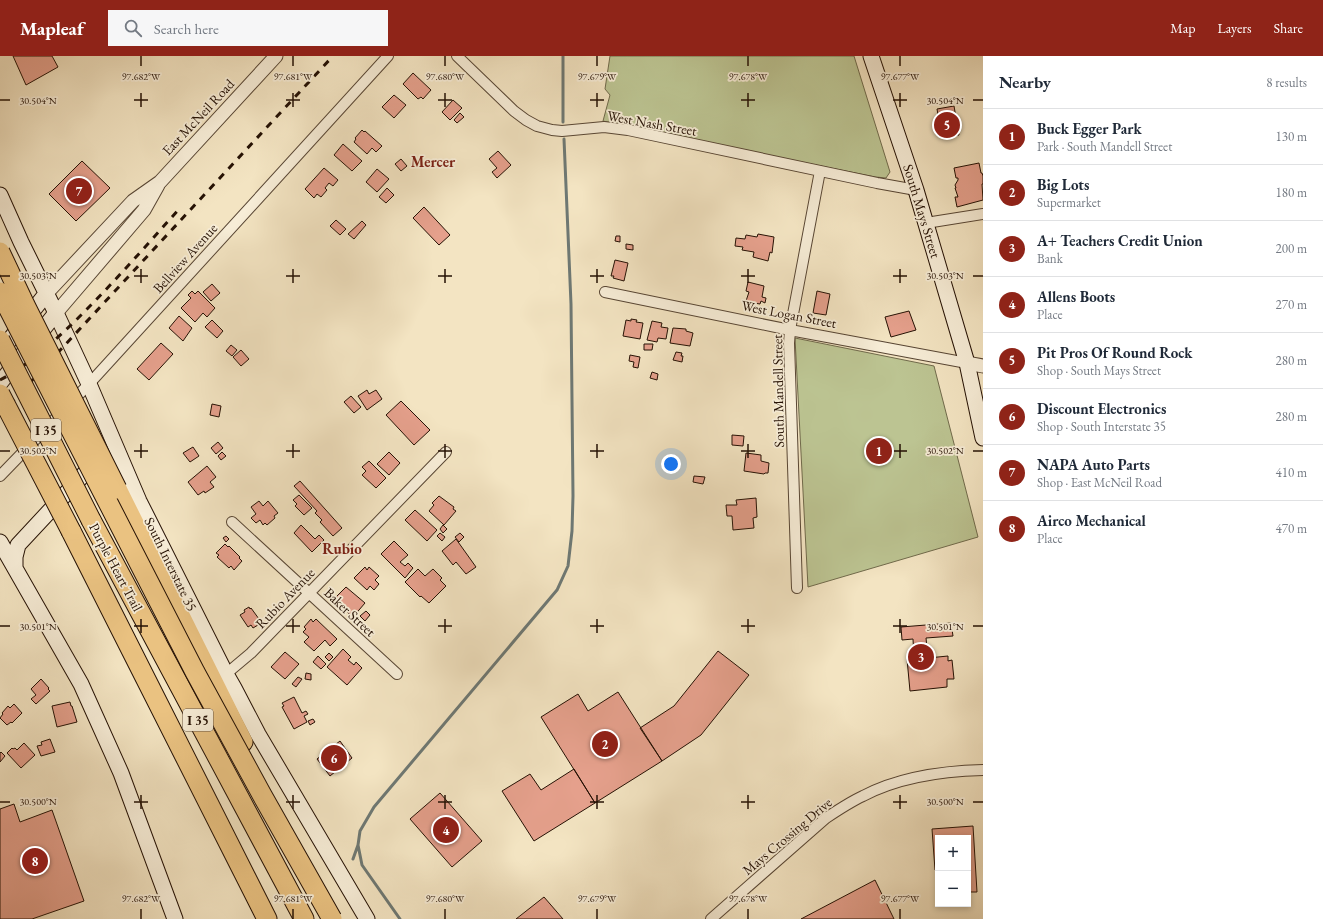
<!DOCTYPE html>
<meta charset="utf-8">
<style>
:root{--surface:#fff;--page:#f6f6f7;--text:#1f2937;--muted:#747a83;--line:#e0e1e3;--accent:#8f2418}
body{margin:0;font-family:"EB Garamond",serif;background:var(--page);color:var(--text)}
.controls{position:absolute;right:12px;bottom:12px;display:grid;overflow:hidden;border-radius:0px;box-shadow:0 2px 6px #0003}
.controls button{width:36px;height:36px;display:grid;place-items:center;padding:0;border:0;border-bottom:1px solid var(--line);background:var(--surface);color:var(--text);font:20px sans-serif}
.you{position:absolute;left:671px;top:408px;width:14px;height:14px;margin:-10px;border:3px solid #fff;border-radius:50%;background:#1a73e8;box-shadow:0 0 0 6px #1a73e833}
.badge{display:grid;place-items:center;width:26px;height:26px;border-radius:50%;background:var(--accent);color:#fff;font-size:13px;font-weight:700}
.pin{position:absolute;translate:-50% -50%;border:2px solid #fff;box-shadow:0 1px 4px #0006}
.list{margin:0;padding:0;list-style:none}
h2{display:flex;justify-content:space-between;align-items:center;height:52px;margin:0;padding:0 16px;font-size:17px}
h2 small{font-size:13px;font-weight:400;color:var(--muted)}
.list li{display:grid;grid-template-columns:26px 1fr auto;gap:12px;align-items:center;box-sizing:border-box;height:56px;padding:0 16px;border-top:1px solid var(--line)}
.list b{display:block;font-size:15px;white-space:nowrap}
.list p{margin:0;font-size:13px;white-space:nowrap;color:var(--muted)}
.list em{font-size:13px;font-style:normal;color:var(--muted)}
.icon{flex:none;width:22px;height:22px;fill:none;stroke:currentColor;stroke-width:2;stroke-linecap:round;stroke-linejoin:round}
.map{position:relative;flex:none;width:983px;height:863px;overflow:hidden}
header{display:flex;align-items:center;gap:24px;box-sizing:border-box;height:56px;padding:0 20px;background:var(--accent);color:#fff}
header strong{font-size:19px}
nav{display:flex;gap:22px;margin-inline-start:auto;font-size:14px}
.search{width:280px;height:36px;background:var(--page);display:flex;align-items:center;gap:10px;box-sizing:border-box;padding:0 14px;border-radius:0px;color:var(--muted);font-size:15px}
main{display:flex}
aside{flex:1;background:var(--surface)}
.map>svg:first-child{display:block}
.green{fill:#bcc492;stroke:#706a4b}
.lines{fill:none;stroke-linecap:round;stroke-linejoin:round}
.stream{stroke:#6e7873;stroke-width:3}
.building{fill:#e5a08c;stroke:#251104}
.minor-casing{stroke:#584634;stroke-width:12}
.tertiary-casing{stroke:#584634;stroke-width:15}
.secondary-casing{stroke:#251104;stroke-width:17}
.motorway-casing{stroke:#251104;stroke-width:21}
.minor{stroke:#f7edd7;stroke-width:10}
.tertiary{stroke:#f7edd7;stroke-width:13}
.secondary{stroke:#f7edd7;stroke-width:15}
.motorway{stroke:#eac281;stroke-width:19}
.rail{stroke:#251104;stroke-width:3;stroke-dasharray:7 7;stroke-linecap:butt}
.motorway-bridge-casing{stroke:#251104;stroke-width:21;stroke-linecap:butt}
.motorway-bridge{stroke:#eac281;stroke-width:19}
.ticks{fill:none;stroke:#251104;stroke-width:1.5}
.labels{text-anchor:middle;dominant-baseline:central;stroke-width:3.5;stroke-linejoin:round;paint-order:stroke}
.shield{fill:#f7edd7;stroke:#645343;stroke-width:1}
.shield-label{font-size:13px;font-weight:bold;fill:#251104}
.street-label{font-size:14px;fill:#251104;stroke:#f7edd7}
.neighbourhood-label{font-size:15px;font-weight:bold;fill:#7a1f14;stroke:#f7edd7}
.ticks-label{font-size:10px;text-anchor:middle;fill:#251104;stroke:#f7edd7;stroke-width:3.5;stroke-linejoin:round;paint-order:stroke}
</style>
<header>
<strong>Mapleaf</strong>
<div class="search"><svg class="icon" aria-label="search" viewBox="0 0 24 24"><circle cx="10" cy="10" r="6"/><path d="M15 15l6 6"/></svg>Search here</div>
<nav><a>Map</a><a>Layers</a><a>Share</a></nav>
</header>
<main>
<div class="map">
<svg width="983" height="863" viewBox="0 0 983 863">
<rect width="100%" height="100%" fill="#f3e4c2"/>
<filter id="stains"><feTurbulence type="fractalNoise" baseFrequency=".005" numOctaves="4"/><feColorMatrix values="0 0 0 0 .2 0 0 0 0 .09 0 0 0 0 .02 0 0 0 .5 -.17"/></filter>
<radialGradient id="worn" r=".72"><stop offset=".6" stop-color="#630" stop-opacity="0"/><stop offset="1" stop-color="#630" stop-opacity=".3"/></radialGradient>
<path class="green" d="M610 0H854L890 116 886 122 876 121 658 78 603 65 610 39 605 33Z
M795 282 934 310 978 481 808 531Z"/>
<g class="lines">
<path class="stream" d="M563 66V0
M353 803 358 789
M400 863 362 809 358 789 360 775 374 751 557 534 568 510 572 475 573 440 571 248 564 83"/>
</g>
<path class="building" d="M13 0H52L58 11 26 29Z
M413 17 431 34 423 43 421 41 418 43 403 28Z
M394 39 406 49 394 62 382 51Z
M453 44 462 52 450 64 442 56Z
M954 50 959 79 942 82 937 53Z
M460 57 464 61 457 67 454 64Z
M362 74 364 76 365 75 382 90 376 96 372 92 367 98 354 86 356 83 355 82Z
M343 88 362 105 352 115 334 99Z
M498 95 511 109 497 122 492 116 497 112 489 103Z
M401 103 407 110 401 115 395 108Z
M82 105 110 132 76 165 49 138Z
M979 107 981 117H982L983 120V128H982L983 144 957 151 955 141H958L955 132H956L955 129 958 124V122H956L954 112Z
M324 112 338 124 333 130 329 127 325 132 327 134 321 141 317 138 314 142 305 133Z
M377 113 389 123 377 136 366 126Z
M387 132 394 139 386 147 379 141Z
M424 151 450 179 439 189 413 162Z
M336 164 346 173 340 179 330 170Z
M362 165 366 169 354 183 348 178Z
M758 178 774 181 772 197 770 196 768 205 753 201 754 196 742 194 743 191 735 190 736 182 745 183 746 179 757 181Z
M616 180H620V186L615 185Z
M626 188 633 189V194L626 193Z
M615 204 628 207 624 225 613 222 614 220H611Z
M748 226 764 230 762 241 766 242 765 247 761 245 760 248 754 247V248L746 245 749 236 746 235Z
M212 228 220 237 211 245 203 236Z
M192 235 195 238 198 235 215 252 207 261 203 257 195 266 181 252 191 242 188 239Z
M817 235 830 238 826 259 813 257Z
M909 255 916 274 891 281 885 261Z
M179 260 192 272 183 285 169 272Z
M631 263 637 264 636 266 643 267 640 283 623 280 626 264 631 265Z
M212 264 223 275 217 282 205 271Z
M652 265 662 267 661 271 668 272 666 283 658 282 657 286 647 284Z
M673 272 686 273V275L693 277 690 290 670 287Z
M161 287 173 298 149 324 137 313Z
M644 288H653L652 294H644Z
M231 289 237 294 232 300 226 295Z
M241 294 249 303 241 310 233 301Z
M676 296 682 297 681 300H683L682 306 673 304Z
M630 299 640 301 638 312 633 311 634 306 629 305Z
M652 316 658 318 657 324 650 322Z
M367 334 369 338 376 334 382 343 367 354 358 340Z
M351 340 361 351 354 357 344 346Z
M401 345 430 374 414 389 386 359Z
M212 348 221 350 219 361 210 359Z
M732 379 744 380 743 390 732 389Z
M218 386 223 392 216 398 211 392Z
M193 391 199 400 190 406 183 397Z
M222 396 226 400 221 404 218 400Z
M389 396 400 407 389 419 377 408Z
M746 397 761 399V405L769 407 768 417H765L764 418 744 415Z
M369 405 386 422 376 432 362 419 366 415 362 411Z
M207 410 216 421 210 426 214 431 205 437 204 435 198 439 188 426Z
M694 420 705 421 703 428 693 426Z
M300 425 342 472 333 480 320 466 322 464 315 457 317 455 294 430Z
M299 439 312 452 304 459 295 450 297 448 293 444Z
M439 440 454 451 453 453 456 455 444 469 429 455 434 449 432 447Z
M756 442 757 461 753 462 754 472 733 474 732 460H727L726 449H737L736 444Z
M259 445 263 450 268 445 278 457 274 460 275 462 267 469 265 467 263 469 260 464 256 467 251 462 256 458 251 451Z
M415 454 437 474 427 485 405 464Z
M301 469 315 483 319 479 324 484 312 496 294 477Z
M443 469 447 473 443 477 440 473Z
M440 477 445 481 442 485 437 480Z
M460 477 464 481 459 486 455 481Z
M226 480 229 483 226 486 223 482Z
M456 483 476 511 466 518 456 506 453 509 442 495Z
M394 485 408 499 400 506 405 510 408 507 413 512 405 522 381 498Z
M225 488 228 491 229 490 240 501 239 502 242 505 234 514 231 510 229 512 217 501 219 499 216 497Z
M365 511 367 514 369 511 379 520 375 524 379 528 374 534 370 530 367 534 354 522Z
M418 513 425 520 433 513 442 522 440 524 446 530 429 547 421 540 420 541 405 526Z
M346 531 365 547 353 561 333 544Z
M249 551 250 553 251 552 259 563 256 565 258 569 253 572 251 569 248 571 240 559 245 556 244 554Z
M366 555 370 559 365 565 360 560Z
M311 563 313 566 316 563 337 583 330 590 325 584 314 595 304 586 309 581 303 576 306 573 304 571Z
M951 567 953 580 926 582 928 602 948 600V605L952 604 954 623H947V631L910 635 907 603 914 602 913 583 902 584 901 571Z
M343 593 351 601 348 604 354 609 356 606 362 612 347 629 327 611Z
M718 595 749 619 701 679 662 705 640 672 674 650Z
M285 596 299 608 285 623 271 611Z
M329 597 333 601 329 605 325 601Z
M318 600 326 608 321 613 313 606Z
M306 617 311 618V624L305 623Z
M298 621 302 623 296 631 292 628Z
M41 623 49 632 48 633 50 635 36 648 31 643 36 639 31 633Z
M618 636 662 705 595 747 541 661 578 638 588 655Z
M294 641 302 657 306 655 308 658 304 660 307 666 294 673 282 651 284 650 282 647Z
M70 646 71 650H72L77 666 57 671 52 650Z
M14 648 22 657 12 667 11 666 7 669 0 662 3 658 2 657 8 650 10 652Z
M313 663 315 666 310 669 308 665Z
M50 683 55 696 41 700 37 690 42 689 41 686Z
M340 685 352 702 330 720 317 703Z
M24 687 35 699 21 712 7 697 12 692 13 693 15 692 17 694Z
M1 696 5 700 0 706V697Z
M574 713 595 747 534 785 502 735 530 718 541 734Z
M440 737 482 785 452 811 410 763Z
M14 748 20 766 52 754 84 845 32 863H0V753Z
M973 770 977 836H968V782H938V814H935L932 773Z
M875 824 894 863H801Z
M544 841 563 863H516Z"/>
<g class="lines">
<defs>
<path id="minor" d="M457 0 514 55 526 64 537 70 552 74 562 75 604 71 628 74 877 127 916 134
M926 167 983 158
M605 236 790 274 967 307
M0 420 89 328 388 0
M232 466 397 618
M797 532 789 287 790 274 820 115
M226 618 251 597 446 396
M711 863 826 762C838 754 850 746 863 740 899 721 943 715 983 714"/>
<path id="tertiary" d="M46 238 133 145 160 126 276 0
M56 257 144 154 158 129
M967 307 983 310"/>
<path id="secondary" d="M871 0 916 134 967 307 983 382
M0 139 21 186 56 257 89 328 139 445 226 618 234 632 258 678 367 863
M0 296 46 238
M0 327 56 257
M0 486 81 628 121 717 175 863
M15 512V501L18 489 85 417 94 414 102 415"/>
<path id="motorway" d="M117 433 243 686
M91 464 304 863
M71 475 267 863"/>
</defs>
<use href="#minor" class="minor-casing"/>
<use href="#tertiary" class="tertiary-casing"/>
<use href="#secondary" class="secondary-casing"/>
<use href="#motorway" class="motorway-casing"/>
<use href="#minor" class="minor"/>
<use href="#tertiary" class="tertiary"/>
<use href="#secondary" class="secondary"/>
<use href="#motorway" class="motorway"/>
<path class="rail" d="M0 324C27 310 50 289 72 268 110 231 145 191 180 152
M0 359 333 0"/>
<defs>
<path id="motorway-bridge" d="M0 196 25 249 117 433
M0 236 195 616 262 739 332 863
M0 284 91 464
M0 338 71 475"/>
</defs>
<use href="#motorway-bridge" class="motorway-bridge-casing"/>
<use href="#motorway-bridge" class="motorway-bridge"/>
</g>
<path class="ticks" d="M141 0V10M293 0V10M445 0V10M597 0V10M748 0V10M900 0V10M141 37V51M293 37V51M445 37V51M597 37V51M748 37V51M900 37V51M0 44H10M134 44H148M286 44H300M438 44H452M590 44H604M741 44H755M893 44H907M973 44H983M141 213V227M293 213V227M445 213V227M597 213V227M748 213V227M900 213V227M0 220H10M134 220H148M286 220H300M438 220H452M590 220H604M741 220H755M893 220H907M973 220H983M141 388V402M293 388V402M445 388V402M597 388V402M748 388V402M900 388V402M0 395H10M134 395H148M286 395H300M438 395H452M590 395H604M741 395H755M893 395H907M973 395H983M141 563V577M293 563V577M445 563V577M597 563V577M748 563V577M900 563V577M0 570H10M134 570H148M286 570H300M438 570H452M590 570H604M741 570H755M893 570H907M973 570H983M141 739V753M293 739V753M445 739V753M597 739V753M748 739V753M900 739V753M0 746H10M134 746H148M286 746H300M438 746H452M590 746H604M741 746H755M893 746H907M973 746H983M141 853V863M293 853V863M445 853V863M597 853V863M748 853V863M900 853V863"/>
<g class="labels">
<g class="shield">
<rect x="31" y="363" width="30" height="22" rx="3"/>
<rect x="183" y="653" width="30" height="22" rx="3"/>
</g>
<g class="shield-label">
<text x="46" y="374">I 35</text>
<text x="198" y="664">I 35</text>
</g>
<g class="street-label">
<text transform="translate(198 61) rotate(-47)">East McNeil Road</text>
<text transform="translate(652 67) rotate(10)">West Nash Street</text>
<text transform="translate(922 155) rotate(73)">South Mays Street</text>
<text transform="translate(185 202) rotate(-48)">Bellview Avenue</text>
<text transform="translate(789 258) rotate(11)">West Logan Street</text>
<text transform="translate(778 335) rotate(-91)">South Mandell Street</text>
<text transform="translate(171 508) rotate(64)">South Interstate 35</text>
<text transform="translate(116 511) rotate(62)">Purple Heart Trail</text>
<text transform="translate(285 542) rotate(-46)">Rubio Avenue</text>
<text transform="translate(350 556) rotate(43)">Baker Street</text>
<text transform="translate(787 780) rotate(-40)">Mays Crossing Drive</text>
</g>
<g class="neighbourhood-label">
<text x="433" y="105">Mercer</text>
<text x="342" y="492">Rubio</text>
</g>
</g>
<g class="ticks-label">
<text x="141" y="24">97.682°W</text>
<text x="293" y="24">97.681°W</text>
<text x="445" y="24">97.680°W</text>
<text x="597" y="24">97.679°W</text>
<text x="748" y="24">97.678°W</text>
<text x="900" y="24">97.677°W</text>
<text x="38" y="48">30.504°N</text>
<text x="945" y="48">30.504°N</text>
<text x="38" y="223">30.503°N</text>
<text x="945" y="223">30.503°N</text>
<text x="38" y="398">30.502°N</text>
<text x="945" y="398">30.502°N</text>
<text x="38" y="574">30.501°N</text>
<text x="945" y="574">30.501°N</text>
<text x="38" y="749">30.500°N</text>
<text x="945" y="749">30.500°N</text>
<text x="141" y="846">97.682°W</text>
<text x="293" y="846">97.681°W</text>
<text x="445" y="846">97.680°W</text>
<text x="597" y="846">97.679°W</text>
<text x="748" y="846">97.678°W</text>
<text x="900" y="846">97.677°W</text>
</g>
<rect width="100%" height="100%" filter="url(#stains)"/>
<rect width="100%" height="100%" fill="url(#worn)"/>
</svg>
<div class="controls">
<button>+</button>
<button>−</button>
</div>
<div class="you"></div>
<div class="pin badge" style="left:879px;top:395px">1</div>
<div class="pin badge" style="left:605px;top:688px">2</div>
<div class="pin badge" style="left:921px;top:601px">3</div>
<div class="pin badge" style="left:446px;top:774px">4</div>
<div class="pin badge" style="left:947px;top:69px">5</div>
<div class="pin badge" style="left:334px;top:702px">6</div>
<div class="pin badge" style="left:79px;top:135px">7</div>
<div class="pin badge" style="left:35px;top:805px">8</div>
</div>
<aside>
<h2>Nearby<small>8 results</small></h2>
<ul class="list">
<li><span class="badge">1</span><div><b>Buck Egger Park</b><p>Park · South Mandell Street</p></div><em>130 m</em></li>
<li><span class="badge">2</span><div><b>Big Lots</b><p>Supermarket</p></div><em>180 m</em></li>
<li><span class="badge">3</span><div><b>A+ Teachers Credit Union</b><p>Bank</p></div><em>200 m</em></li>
<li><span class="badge">4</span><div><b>Allens Boots</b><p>Place</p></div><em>270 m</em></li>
<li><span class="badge">5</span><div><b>Pit Pros Of Round Rock</b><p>Shop · South Mays Street</p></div><em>280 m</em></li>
<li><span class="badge">6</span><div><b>Discount Electronics</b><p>Shop · South Interstate 35</p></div><em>280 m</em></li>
<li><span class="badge">7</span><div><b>NAPA Auto Parts</b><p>Shop · East McNeil Road</p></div><em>410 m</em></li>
<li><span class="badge">8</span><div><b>Airco Mechanical</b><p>Place</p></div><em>470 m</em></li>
</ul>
</aside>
</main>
